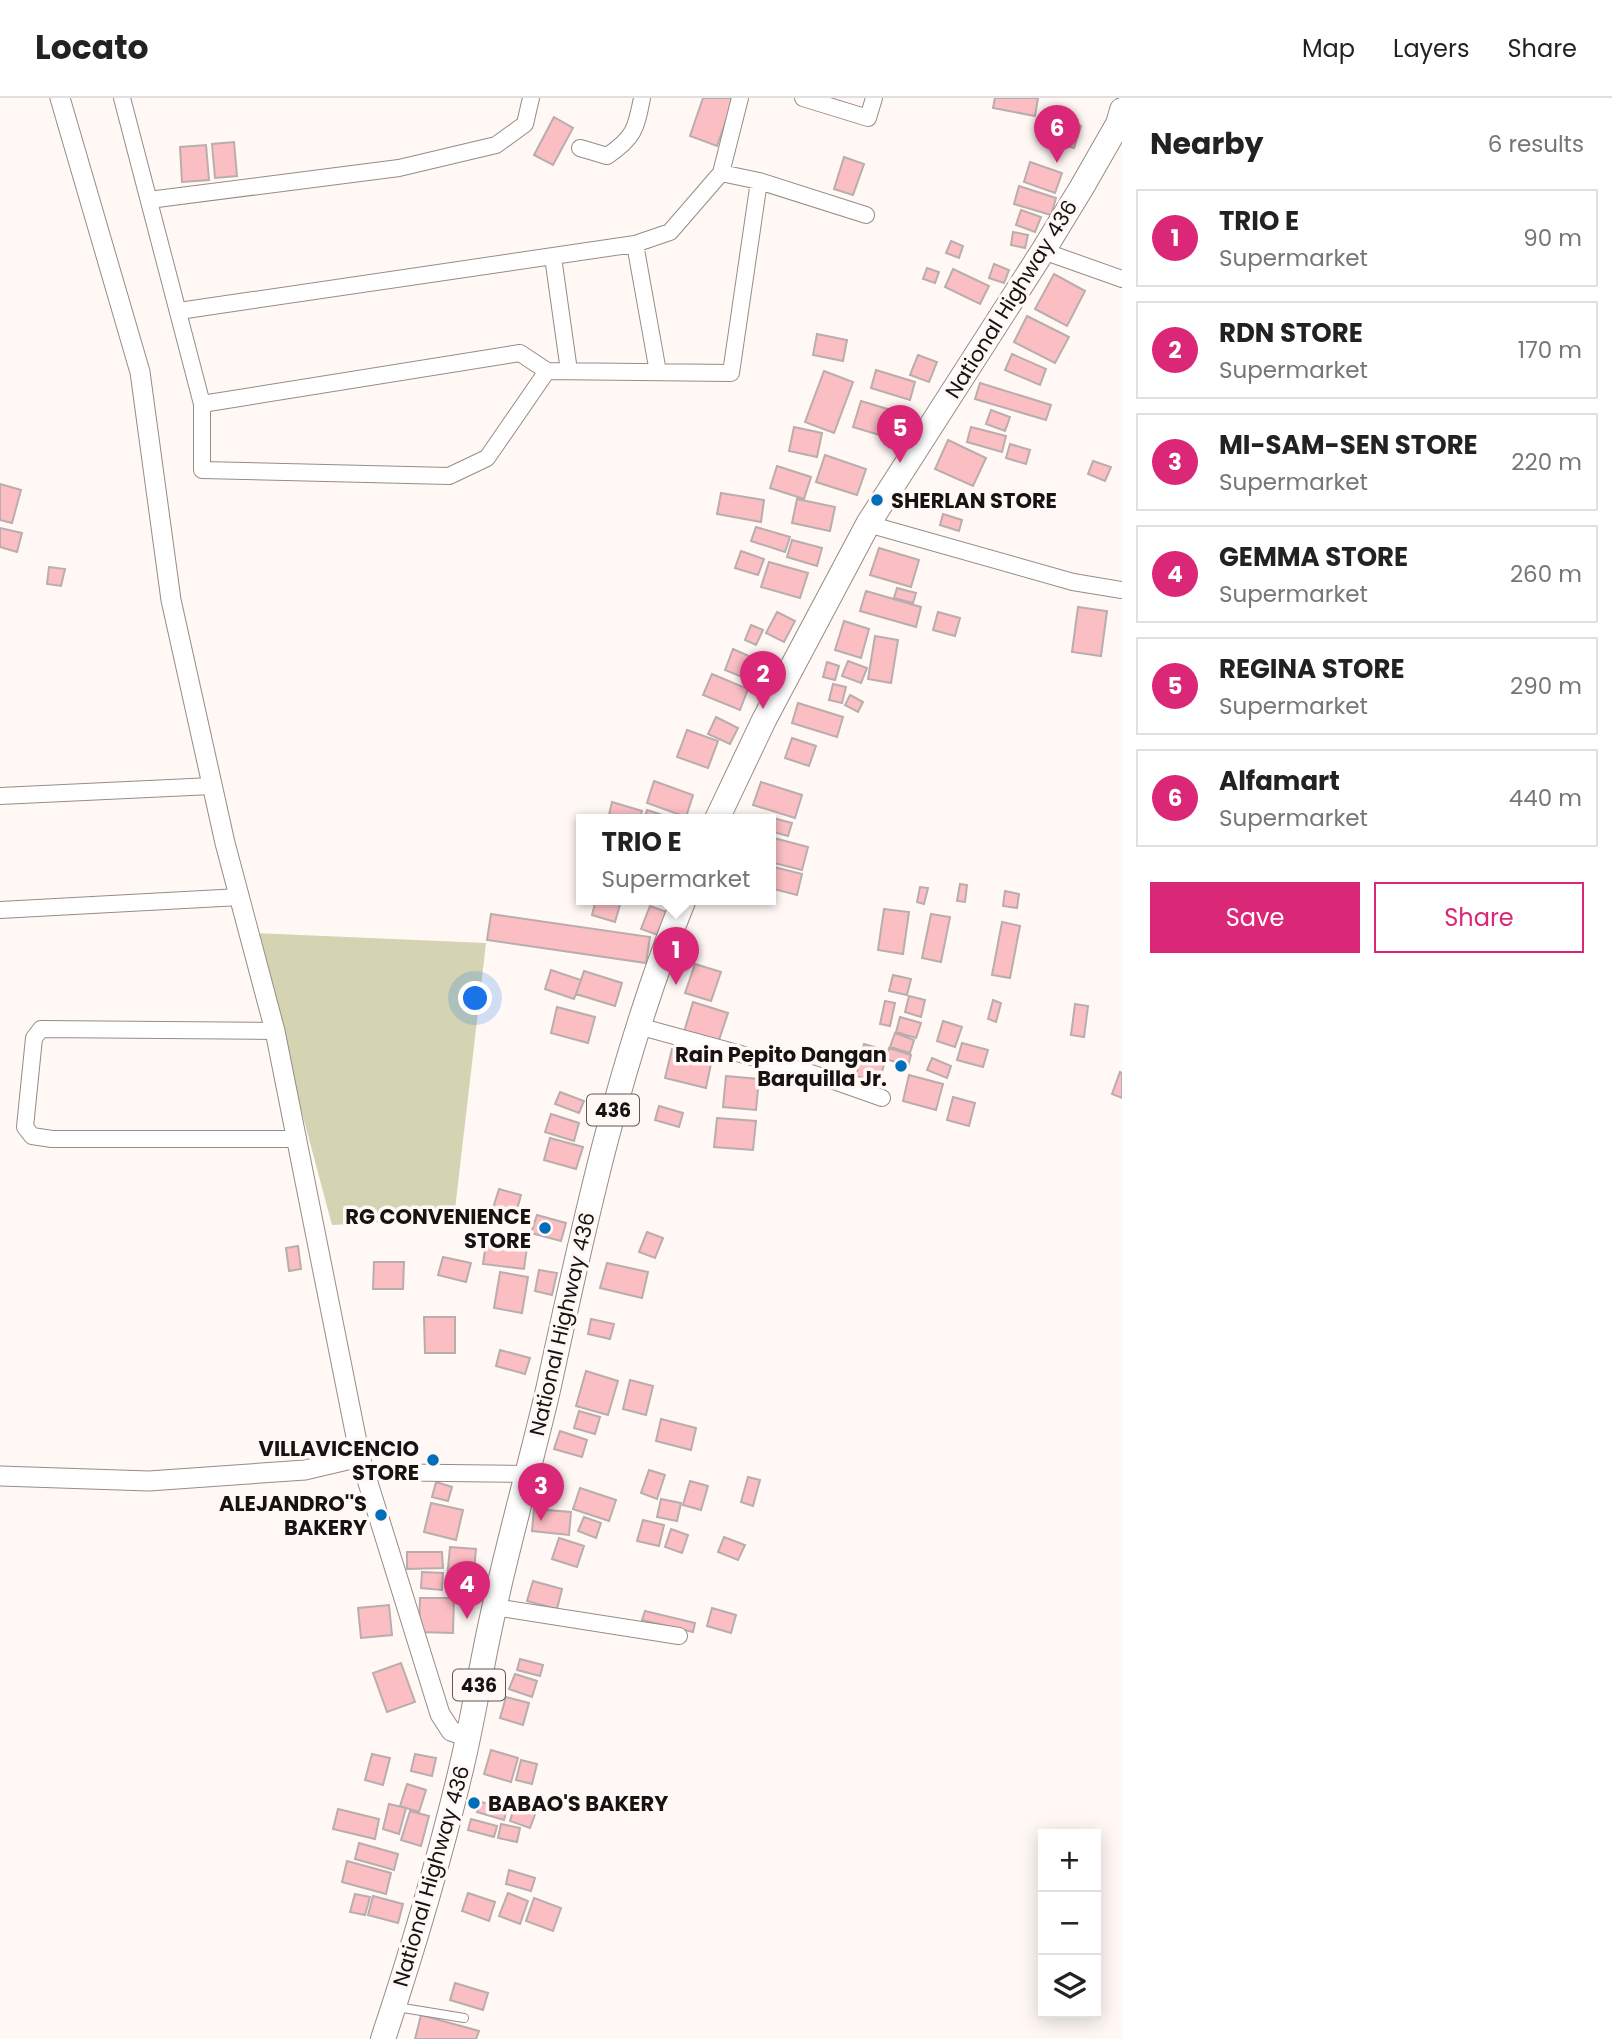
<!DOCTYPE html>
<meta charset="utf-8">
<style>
:root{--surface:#fff;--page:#f2f2f2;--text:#222;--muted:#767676;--line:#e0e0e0;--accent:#db2777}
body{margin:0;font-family:Poppins,sans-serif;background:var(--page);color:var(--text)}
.controls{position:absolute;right:21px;bottom:21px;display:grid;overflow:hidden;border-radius:0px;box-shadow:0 4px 18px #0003}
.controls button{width:63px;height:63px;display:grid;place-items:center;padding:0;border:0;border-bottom:2px solid var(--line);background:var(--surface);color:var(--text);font:35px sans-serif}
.you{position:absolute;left:476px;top:901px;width:24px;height:24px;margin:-18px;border:5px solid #fff;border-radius:50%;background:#1a73e8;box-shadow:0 0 0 10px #1a73e833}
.badge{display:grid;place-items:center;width:46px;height:46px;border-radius:50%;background:var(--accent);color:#fff;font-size:23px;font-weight:700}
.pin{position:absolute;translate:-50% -58px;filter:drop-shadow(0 2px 4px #0008)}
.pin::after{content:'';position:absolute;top:37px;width:24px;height:21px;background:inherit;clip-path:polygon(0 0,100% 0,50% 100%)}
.popup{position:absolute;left:576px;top:716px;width:200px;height:91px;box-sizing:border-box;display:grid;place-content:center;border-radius:0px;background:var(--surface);filter:drop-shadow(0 2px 5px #0005);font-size:23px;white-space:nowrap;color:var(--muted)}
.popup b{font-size:26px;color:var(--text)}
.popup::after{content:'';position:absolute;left:50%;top:100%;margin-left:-14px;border:14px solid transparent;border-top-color:var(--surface)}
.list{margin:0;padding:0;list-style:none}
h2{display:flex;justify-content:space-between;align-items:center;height:91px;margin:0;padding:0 28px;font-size:30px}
h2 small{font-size:23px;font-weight:400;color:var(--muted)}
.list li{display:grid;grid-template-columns:46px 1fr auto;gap:21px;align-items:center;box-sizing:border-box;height:98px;margin:0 14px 14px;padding:0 14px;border:2px solid var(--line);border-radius:0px}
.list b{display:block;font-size:26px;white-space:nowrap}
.list p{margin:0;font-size:23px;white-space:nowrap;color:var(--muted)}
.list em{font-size:23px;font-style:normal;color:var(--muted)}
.actions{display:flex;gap:14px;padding:21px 28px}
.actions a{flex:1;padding:16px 0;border:2px solid var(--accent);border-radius:0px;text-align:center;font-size:24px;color:var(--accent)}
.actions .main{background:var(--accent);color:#fff}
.icon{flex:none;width:38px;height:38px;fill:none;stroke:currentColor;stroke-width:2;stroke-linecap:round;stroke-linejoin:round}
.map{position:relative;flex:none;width:1122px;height:1941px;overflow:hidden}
header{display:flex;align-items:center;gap:42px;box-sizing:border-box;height:98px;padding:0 35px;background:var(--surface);border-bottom:2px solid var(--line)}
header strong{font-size:33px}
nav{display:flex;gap:38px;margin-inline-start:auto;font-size:24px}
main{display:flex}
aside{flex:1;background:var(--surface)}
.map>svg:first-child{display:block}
.green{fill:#d4d4b2}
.building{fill:#fabec3;stroke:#b9adae;stroke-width:2}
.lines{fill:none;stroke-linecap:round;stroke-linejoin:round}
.service-casing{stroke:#968c87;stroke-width:10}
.minor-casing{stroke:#968c87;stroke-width:18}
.tertiary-casing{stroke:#968c87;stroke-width:21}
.primary-casing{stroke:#968c87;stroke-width:26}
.service{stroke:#fff;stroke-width:8}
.minor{stroke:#fff;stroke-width:16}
.tertiary{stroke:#fff;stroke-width:19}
.primary{stroke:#fff;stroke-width:24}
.poi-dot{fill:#026eba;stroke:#fff8f5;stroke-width:2.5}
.labels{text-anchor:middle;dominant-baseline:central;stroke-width:7;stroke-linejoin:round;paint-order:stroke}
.shield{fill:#fff8f5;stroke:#5d5856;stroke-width:2}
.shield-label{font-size:19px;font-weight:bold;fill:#171312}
.street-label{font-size:21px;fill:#171312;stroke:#fff8f5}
.poi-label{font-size:21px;font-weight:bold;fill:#171312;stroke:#fff8f5;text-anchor:end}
</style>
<header>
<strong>Locato</strong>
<nav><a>Map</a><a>Layers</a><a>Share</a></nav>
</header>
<main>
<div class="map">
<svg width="1122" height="1941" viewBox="0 0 1122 1941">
<rect width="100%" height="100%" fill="#fff8f5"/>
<path class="green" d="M254 835 486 845 454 1120 332 1127Z"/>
<path class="building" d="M703 0H734L717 48 690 38Z
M995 0H1038L1035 18 993 10Z
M554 19 573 30 553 67 534 57Z
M1058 21 1081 28 1074 50 1051 43Z
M234 44 237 78 215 80 212 46Z
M206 47 209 82 182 84 180 49Z
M844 59 864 66 853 97 834 91Z
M1030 64 1062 75 1055 95 1024 84Z
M1019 88 1056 100 1051 117 1014 106Z
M1021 112 1041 119 1035 134 1016 127Z
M1013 134 1028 137 1025 150 1011 147Z
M951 143 963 148 959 160 946 155Z
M994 166 1009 172 1004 185 989 180Z
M927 170 939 174 935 185 923 181Z
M953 171 989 188 980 206 945 189Z
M1054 176 1085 193 1067 228 1035 211Z
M1027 218 1069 239 1055 265 1014 244Z
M817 236 847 242 843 263 813 257Z
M1012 256 1046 271 1040 287 1005 272Z
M918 257 937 264 929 284 910 277Z
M876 272 915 284 910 302 871 290Z
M824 273 853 284 834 335 805 324Z
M980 285 1051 307 1046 322 975 301Z
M861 303 901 315 893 341 853 329Z
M991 312 1010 319 1005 333 986 326Z
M794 329 822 335 817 359 789 353Z
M971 329 1006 338 1002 354 967 344Z
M948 342 986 360 973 388 935 371Z
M1010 346 1030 352 1026 366 1006 360Z
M825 357 866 371 857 397 816 384Z
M1093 363 1111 369 1105 383 1088 376Z
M777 368 811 379 804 401 770 390Z
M0 386 21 392 12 425 0 422Z
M721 395 764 402 761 424 717 416Z
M797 401 835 409 830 433 792 425Z
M943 416 962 422 959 433 940 427Z
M756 429 790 439 785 454 751 443Z
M0 430 22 435 17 454 0 449Z
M792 442 822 450 817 468 787 459Z
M879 450 919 462 911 489 870 477Z
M741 453 764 461 758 477 735 470Z
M769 464 808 475 800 500 761 489Z
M49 469 65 471 61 488 47 486Z
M897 490 916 495 913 505 894 500Z
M866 493 921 509 916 529 860 513Z
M1078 509 1107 513 1101 558 1072 554Z
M777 514 795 523 784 544 766 535Z
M938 514 960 520 955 538 933 532Z
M844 523 869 531 861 560 835 552Z
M751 527 763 532 756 547 745 542Z
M875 538 898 542 891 585 868 581Z
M733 551 760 563 752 583 725 572Z
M848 563 867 570 861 585 842 578Z
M827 564 839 568 835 582 823 579Z
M712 576 748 591 740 612 703 597Z
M833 586 846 589 842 605 829 602Z
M850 597 863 604 858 614 845 607Z
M798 605 843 619 837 639 792 625Z
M716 619 738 630 730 646 708 636Z
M687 632 718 643 708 670 677 659Z
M792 640 816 648 809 668 785 660Z
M654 683 693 697 686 719 647 705Z
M761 684 802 697 795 720 753 707Z
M612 704 642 713 640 721H608Z
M647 712 675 721H644Z
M769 719 792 725 788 738 770 733Z
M770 739 808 749 802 772 770 764Z
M770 768 802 776 797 797 770 790Z
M960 786 967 787 965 804 957 803Z
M920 789 928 790 924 806 917 804Z
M1005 793 1019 796 1017 810 1003 808Z
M596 801 621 803 615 824 592 817Z
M650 808 667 814 658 837 641 831Z
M884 811 909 814 903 856 878 852Z
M491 816 650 839 646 865 487 842Z
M931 816 950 819 941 864 922 860Z
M1002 824 1020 828 1010 880 992 877Z
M695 866 721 874 711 903 685 895Z
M551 872 581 882 574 901 545 891Z
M584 873 622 885 615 908 576 896Z
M893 877 911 881 907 897 889 893Z
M909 898 925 902 921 919 905 914Z
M993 902 1001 905 996 924 988 921Z
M885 903 895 905 890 928 880 926Z
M693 904 728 915 717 948 683 937Z
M1075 906 1088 908 1084 939 1071 937Z
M557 909 595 919 588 945 551 935Z
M900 919 921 925 916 940 896 934Z
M943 923 962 929 955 949 937 943Z
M895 935 914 942 910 955 890 949Z
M962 945 988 952 983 969 957 962Z
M864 946 888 953 879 984 856 978Z
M889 950 911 957 908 968 886 961Z
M672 951 712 961 706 990 665 980Z
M932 960 951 968 947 980 927 972Z
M1120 974 1122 975V1000L1112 996Z
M909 977 943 986 936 1012 903 1003Z
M726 978 759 981 756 1012 723 1009Z
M560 994 584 1003 579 1015 555 1006Z
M953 999 975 1005 969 1028 947 1022Z
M659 1008 683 1015 679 1029 655 1022Z
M551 1016 579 1025 574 1043 545 1034Z
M717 1020 756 1023 753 1052 714 1049Z
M550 1040 583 1049 576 1071 544 1062Z
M499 1091 521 1097 515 1119 492 1113Z
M537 1117 566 1125 561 1143 531 1135Z
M647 1134 663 1140 655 1160 639 1154Z
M486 1144 527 1149 524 1171 483 1166Z
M298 1148 301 1171 289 1173 286 1150Z
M443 1159 471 1165 466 1184 438 1177Z
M374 1164H404L403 1191H373Z
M607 1165 648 1174 642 1200 600 1190Z
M539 1172 557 1175 552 1197 535 1193Z
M500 1174 528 1179 522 1215 494 1210Z
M424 1219H455V1255H425Z
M591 1221 614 1226 610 1241 588 1236Z
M500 1252 530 1260 525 1276 496 1268Z
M586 1273 618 1283 608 1317 576 1308Z
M630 1282 653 1288 646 1317 623 1311Z
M579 1313 600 1319 595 1336 574 1330Z
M661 1321 696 1330 691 1352 656 1343Z
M560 1333 587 1342 582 1359 554 1351Z
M649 1372 665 1377 657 1401 641 1395Z
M748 1379 760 1382 753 1408 741 1404Z
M690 1383 708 1388 701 1412 683 1407Z
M436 1384 452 1389 448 1403 432 1399Z
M580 1390 616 1402 609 1423 573 1411Z
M661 1401 681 1405 677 1423 657 1419Z
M431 1405 463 1412 456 1442 424 1434Z
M534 1411 571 1414 569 1437 532 1433Z
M584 1419 601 1425 596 1440 578 1433Z
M643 1422 664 1427 659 1448 637 1443Z
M671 1431 688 1437 682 1455 665 1449Z
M724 1439 745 1447 738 1462 718 1454Z
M559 1440 584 1448 577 1469 552 1461Z
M450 1449 476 1451 472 1493 446 1491Z
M407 1454H442L443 1470 407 1471Z
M422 1474 443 1475 442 1492 421 1490Z
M533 1483 562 1491 557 1511 527 1503Z
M420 1500H454L453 1535 419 1534Z
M389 1507 392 1537 361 1540 358 1510Z
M712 1510 736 1517 731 1535 707 1528Z
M645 1513 695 1525 693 1534 642 1522Z
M520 1561 543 1567 540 1578 517 1572Z
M401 1565 415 1604 387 1614 373 1575Z
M515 1576 537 1583 532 1599 509 1591Z
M506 1599 529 1605 523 1627 500 1620Z
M491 1652 518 1660 511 1684 484 1676Z
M372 1656 390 1660 383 1687 365 1682Z
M415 1656 436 1660 432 1678 411 1673Z
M521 1662 537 1666 532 1686 516 1682Z
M407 1686 426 1692 419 1714 400 1708Z
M481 1704 507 1711 504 1722 477 1714Z
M389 1706 406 1710 399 1736 383 1731Z
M515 1707 536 1714 530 1730 510 1723Z
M338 1711 379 1721 375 1741 333 1731Z
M410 1713 429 1718 421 1748 401 1742Z
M471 1721 497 1728 494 1739 468 1732Z
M501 1726 520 1730 517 1744 498 1740Z
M359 1745 398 1756 394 1772 355 1761Z
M347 1763 391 1775 386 1796 342 1784Z
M509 1772 535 1780 531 1793 506 1786Z
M468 1795 495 1804 489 1823 462 1813Z
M508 1795 528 1803 520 1826 499 1818Z
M355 1796 370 1799 365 1817 350 1814Z
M373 1798 403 1806 398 1825 368 1817Z
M534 1800 561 1810 553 1833 526 1823Z
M455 1885 488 1895 483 1912 450 1902Z
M421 1917 479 1933 476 1941H415Z"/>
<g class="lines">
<defs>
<path id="service" d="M397 1909 464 1920"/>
<path id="minor" d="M122 0 202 306V372L449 378 487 360 547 273 731 275 759 83
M803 0 868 20 874 0
M580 50 607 58C634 40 636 31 642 0
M721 75 759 83 866 117
M149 102 399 70 496 47 525 26 531 0
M635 146 658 274
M1043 153 1122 181
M553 159 569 273
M179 213 635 146 670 134 721 75 740 0
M202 306 520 255 547 273
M868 426 1073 484 1122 492
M0 698 212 688
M0 812 240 799
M638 928 814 976 882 1000
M275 933 41 931 34 940 25 1029 32 1038 52 1041H298
M365 1374 527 1376
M494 1509 679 1538"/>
<path id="tertiary" d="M60 0 140 274 171 502 225 745 275 933 360 1359 440 1616 451 1633 468 1639
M0 1378 149 1383 305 1372 360 1359"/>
<path id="primary" d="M717 721 764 622 868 426 1043 153 1082 89 1118 26 1122 12
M383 1941C413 1851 440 1760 462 1667 474 1616 482 1563 494 1511 510 1437 531 1365 548 1292 584 1126 620 959 684 801"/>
</defs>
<use href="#service" class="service-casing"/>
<use href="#minor" class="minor-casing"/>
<use href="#tertiary" class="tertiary-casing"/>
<use href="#primary" class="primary-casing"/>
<use href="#service" class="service"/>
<use href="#minor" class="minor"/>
<use href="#tertiary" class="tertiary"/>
<use href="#primary" class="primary"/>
</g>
<g class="poi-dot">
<circle cx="877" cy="402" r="7"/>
<circle cx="901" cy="968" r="7"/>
<circle cx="545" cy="1130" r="7"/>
<circle cx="433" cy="1362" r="7"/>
<circle cx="381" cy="1417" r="7"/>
<circle cx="474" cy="1705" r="7"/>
</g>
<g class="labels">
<g class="shield">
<rect x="587" y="996.5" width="52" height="31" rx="5"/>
<rect x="453" y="1571.5" width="52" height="31" rx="5"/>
</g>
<g class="shield-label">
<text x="613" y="1012">436</text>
<text x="479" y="1587">436</text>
</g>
<g class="street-label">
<text transform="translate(1011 201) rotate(-58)">National Highway 436</text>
<text transform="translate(562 1226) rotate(-77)">National Highway 436</text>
<text transform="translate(431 1778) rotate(-74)">National Highway 436</text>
</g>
<g class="poi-label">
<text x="891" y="402" text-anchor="start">SHERLAN STORE</text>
<text x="887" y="956">Rain Pepito Dangan<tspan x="887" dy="24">Barquilla Jr.</tspan></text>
<text x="531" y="1118">RG CONVENIENCE<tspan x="531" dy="24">STORE</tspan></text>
<text x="419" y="1350">VILLAVICENCIO<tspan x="419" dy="24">STORE</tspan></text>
<text x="367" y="1405">ALEJANDRO''S<tspan x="367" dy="24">BAKERY</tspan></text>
<text x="488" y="1705" text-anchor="start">BABAO'S BAKERY</text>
</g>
</g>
</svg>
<div class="controls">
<button>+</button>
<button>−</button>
<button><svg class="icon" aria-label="layers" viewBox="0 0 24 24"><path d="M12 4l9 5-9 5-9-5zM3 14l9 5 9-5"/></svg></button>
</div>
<div class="you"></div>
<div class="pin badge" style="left:676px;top:887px">1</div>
<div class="popup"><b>TRIO E</b>Supermarket</div>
<div class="pin badge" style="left:763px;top:611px">2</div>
<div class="pin badge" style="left:541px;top:1423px">3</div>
<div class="pin badge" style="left:467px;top:1521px">4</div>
<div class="pin badge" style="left:900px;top:365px">5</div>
<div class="pin badge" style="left:1057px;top:65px">6</div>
</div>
<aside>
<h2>Nearby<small>6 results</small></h2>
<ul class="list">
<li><span class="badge">1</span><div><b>TRIO E</b><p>Supermarket</p></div><em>90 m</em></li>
<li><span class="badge">2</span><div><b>RDN STORE</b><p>Supermarket</p></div><em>170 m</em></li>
<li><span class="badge">3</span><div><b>MI-SAM-SEN STORE</b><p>Supermarket</p></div><em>220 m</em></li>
<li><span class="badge">4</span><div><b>GEMMA STORE</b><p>Supermarket</p></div><em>260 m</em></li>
<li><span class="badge">5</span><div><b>REGINA STORE</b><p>Supermarket</p></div><em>290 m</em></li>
<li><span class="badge">6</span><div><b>Alfamart</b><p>Supermarket</p></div><em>440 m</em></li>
</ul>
<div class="actions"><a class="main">Save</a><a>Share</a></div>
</aside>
</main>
